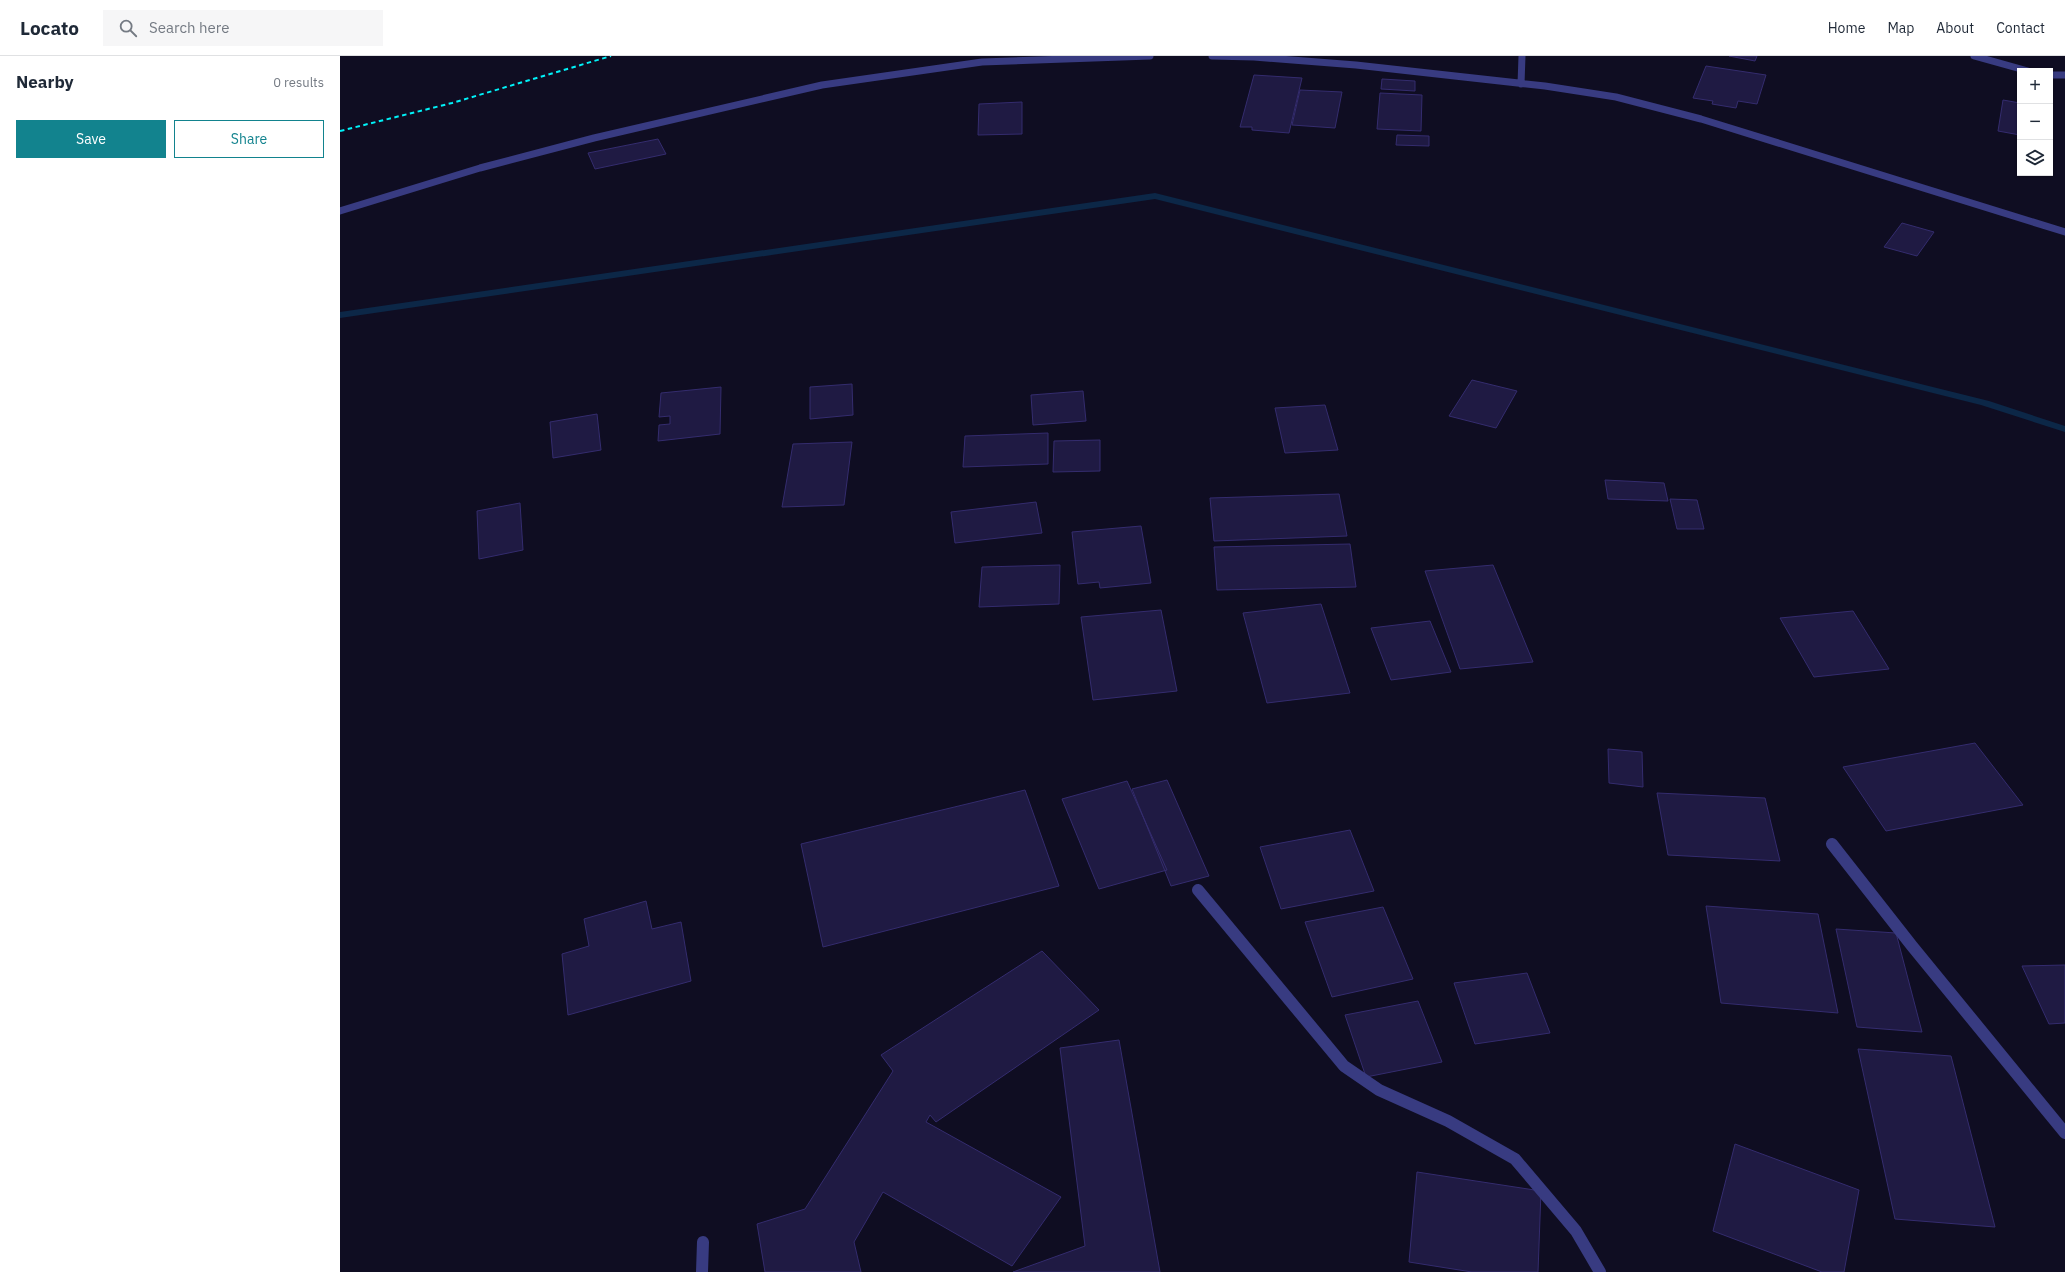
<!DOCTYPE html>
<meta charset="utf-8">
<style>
:root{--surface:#fff;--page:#f6f6f7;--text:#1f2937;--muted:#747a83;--line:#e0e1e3;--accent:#12838e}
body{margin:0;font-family:"IBM Plex Sans",sans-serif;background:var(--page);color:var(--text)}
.controls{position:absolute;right:12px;top:12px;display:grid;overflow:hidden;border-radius:0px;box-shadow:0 1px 3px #0004}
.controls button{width:36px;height:36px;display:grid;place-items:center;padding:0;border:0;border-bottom:1px solid var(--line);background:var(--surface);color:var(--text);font:20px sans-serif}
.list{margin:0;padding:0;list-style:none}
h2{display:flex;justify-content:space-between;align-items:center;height:52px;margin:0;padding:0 16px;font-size:17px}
h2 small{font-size:13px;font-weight:400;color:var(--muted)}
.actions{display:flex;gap:8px;padding:12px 16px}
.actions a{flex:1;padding:9px 0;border:1px solid var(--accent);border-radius:0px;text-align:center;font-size:14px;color:var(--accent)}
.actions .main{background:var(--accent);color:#fff}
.icon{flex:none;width:22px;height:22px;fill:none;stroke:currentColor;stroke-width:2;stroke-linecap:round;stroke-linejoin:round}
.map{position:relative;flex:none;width:1725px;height:1216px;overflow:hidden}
header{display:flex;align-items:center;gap:24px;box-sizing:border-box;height:56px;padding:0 20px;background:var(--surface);border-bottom:1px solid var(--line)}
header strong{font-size:19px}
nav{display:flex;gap:22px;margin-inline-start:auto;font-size:14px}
.search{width:280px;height:36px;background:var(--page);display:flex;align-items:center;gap:10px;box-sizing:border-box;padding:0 14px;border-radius:0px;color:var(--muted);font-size:15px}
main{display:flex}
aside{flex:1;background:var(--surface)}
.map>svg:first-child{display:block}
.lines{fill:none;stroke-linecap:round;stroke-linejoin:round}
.stream{fill:#0c2747;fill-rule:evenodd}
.building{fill:#1f1a43;stroke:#342c6e}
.minor-far1{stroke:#383b81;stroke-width:7}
.minor{stroke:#383b81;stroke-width:12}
.rail{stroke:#01f2f8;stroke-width:2;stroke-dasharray:4.5 3.5;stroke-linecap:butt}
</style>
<header>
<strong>Locato</strong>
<div class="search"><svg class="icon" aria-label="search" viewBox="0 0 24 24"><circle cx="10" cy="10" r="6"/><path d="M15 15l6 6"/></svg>Search here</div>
<nav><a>Home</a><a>Map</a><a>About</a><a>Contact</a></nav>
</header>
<main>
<aside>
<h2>Nearby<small>0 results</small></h2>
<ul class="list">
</ul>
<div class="actions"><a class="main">Save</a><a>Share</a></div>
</aside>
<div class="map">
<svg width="1725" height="1216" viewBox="0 0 1725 1216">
<rect width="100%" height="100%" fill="#0f0d22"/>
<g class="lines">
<path class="stream" d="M815 137 1649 345 1725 370V376L1641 349 815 143 0 262V256Z"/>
</g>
<path class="building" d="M1389 0H1417L1415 5Z
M1366 10 1426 19 1417 48 1398 45 1396 52 1372 48 1373 45 1353 42Z
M914 19 962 22 949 77 912 74V71H900Z
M1042 23 1075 25V35L1041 33Z
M960 34 1002 36 995 72 952 69Z
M1040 37 1082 39 1081 75 1037 73Z
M1663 44 1680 47V79L1658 75Z
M682 46V78L638 79 639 48Z
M1057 79 1089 80V90L1056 89Z
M318 83 326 98 255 113 248 97Z
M1562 167 1594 176 1577 200 1544 191Z
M1132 324 1177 335 1156 372 1109 360Z
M512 328 513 359 470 363V331Z
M381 331 380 378 318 385 319 369 330 368V360L319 361 321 337Z
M743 335 746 365 693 369 691 339Z
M985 349 998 394 945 397 935 352Z
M257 358 261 394 213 402 210 366Z
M708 377V408L623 411 625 380Z
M760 384V415L713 416 714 385Z
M512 386 504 449 442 451 453 388Z
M1265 424 1324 427 1328 445 1268 443Z
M999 438 1007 480 874 485 870 442Z
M1330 443 1357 444 1364 473H1337Z
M696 446 702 477 615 487 611 456Z
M180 447 183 494 139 503 137 455Z
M801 470 811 527 760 532 759 526 738 528 732 476Z
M1010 488 1016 531 877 534 874 491Z
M720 509 719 548 639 551 642 511Z
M1153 509 1193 606 1120 613 1085 515Z
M981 548 1010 637 927 647 903 557Z
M821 554 837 635 753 644 741 561Z
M1513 555 1549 613 1474 621 1440 562Z
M1090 565 1111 616 1051 624 1031 572Z
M1635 687 1683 749 1546 775 1503 711Z
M1268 693 1302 696 1303 731 1269 727Z
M827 724 869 820 831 830 792 733Z
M787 725 827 814 759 833 722 743Z
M685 734 719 830 483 891 461 788Z
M1317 737 1425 742 1440 805 1328 799Z
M1010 774 1034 835 941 853 920 791Z
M306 845 312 873 341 866 351 925 228 959 222 898 249 890 244 863Z
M1366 850 1478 858 1498 957 1381 947Z
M1043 851 1073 923 992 941 965 866Z
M1496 873 1556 877 1582 976 1517 971Z
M702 895 759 954 596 1066 590 1059 586 1066 721 1141 672 1210 543 1136 514 1186 521 1216H425L417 1168 465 1153 553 1015 541 999Z
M1725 909V967L1709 968 1682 910Z
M1187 917 1210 977 1135 988 1114 927Z
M1078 945 1102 1006 1026 1021 1005 959Z
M779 984 820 1216H673L745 1190 720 992Z
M1518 993 1611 1000 1655 1171 1555 1163Z
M1395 1088 1519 1134 1504 1216H1482L1373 1175Z
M1077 1116 1201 1135 1198 1216H1132L1069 1206Z"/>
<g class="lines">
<path class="minor-far1" d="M872 0 914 1 1016 9 1205 30 1276 41 1361 63 1725 176
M1634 0 1688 15
M1710 19H1725
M1181 28 1182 0
M0 155 140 112 254 82 482 29 642 6 810 0"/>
<path class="minor" d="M1492 788 1572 890 1725 1077
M858 834 1004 1010 1039 1034 1108 1065 1175 1103 1236 1175 1260 1216
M362 1216 363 1186"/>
<path class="rail" d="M0 75 112 47 271 0"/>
</g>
</svg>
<div class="controls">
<button>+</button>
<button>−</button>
<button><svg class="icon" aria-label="layers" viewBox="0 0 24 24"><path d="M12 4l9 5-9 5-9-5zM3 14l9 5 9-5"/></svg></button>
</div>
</div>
</main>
